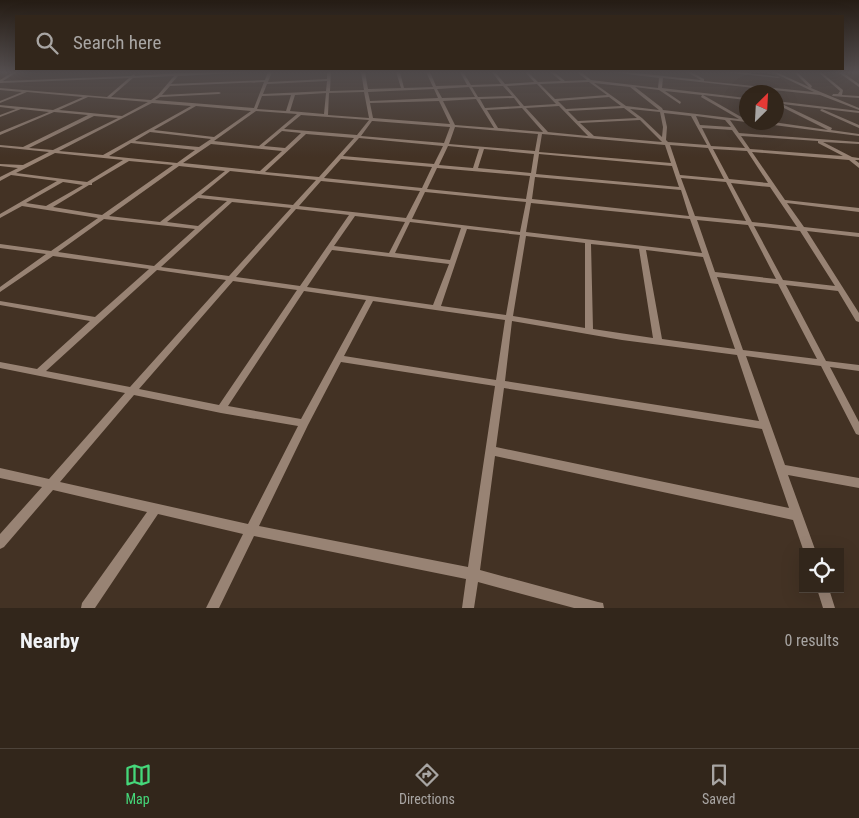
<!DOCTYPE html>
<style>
:root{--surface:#32261b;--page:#3d3228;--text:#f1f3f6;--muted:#a8a5a3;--line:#4d433a;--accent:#45d77a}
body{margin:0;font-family:"Roboto Condensed",sans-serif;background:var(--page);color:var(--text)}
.controls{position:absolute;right:15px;bottom:15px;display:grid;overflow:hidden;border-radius:0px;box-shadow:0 5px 20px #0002}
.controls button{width:45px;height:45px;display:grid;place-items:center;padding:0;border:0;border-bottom:1px solid var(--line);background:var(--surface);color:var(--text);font:25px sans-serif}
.compass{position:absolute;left:739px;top:85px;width:45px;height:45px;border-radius:50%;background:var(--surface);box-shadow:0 5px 20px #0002;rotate:24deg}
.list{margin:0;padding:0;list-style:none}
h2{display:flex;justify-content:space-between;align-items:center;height:65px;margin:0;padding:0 20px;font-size:21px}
h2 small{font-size:16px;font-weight:400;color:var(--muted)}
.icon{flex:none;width:28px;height:28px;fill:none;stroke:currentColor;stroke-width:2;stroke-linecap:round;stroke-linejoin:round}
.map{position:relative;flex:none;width:859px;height:608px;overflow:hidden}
.search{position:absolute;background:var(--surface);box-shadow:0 5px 20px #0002;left:15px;right:15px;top:15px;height:55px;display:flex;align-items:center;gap:12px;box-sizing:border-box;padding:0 18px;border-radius:0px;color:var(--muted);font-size:19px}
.sheet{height:140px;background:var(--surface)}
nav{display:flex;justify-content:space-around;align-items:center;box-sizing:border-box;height:70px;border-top:1px solid var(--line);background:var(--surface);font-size:14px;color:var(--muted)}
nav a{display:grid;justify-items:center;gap:2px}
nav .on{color:var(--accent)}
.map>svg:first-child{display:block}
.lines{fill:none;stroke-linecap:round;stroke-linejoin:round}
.minor{fill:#988374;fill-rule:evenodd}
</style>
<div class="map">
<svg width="859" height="608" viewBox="0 0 859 608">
<rect width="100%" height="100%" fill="#433224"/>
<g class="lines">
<path class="minor" d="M13 72H17L3 81 131 76 134 74 135 76 178 73 251 72 178 76 171 84 265 80 268 72H272L268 82 327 79V72H331L330 91 364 90 361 72H365L368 89 401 88 396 72H400L404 88 433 87 426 72H430L436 86 467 85 460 72H463L471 85 501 84 492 72H495L505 84 534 82 525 72H528L538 82 561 81 550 72H554L565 81 587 80 577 72H581L591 80 658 88 659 78 612 72H626L701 80 687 72H691L704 79V81L814 92 772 72H776L809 87 794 72H797L812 86 811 88 859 108V110L820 95 663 78 662 88 746 98V100L703 95 743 118 744 119 746 120V122L730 120 739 133 859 142V144L823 142 852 157 859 158V160H855L859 163V168L849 160 752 152 785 200 859 208V212L787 203 804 227 859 233V237L807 231 859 313V322L856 321 838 291 786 285 826 361 859 365V371L830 367 859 422V435L856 434 821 366 746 356 785 465 859 478V488L788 475 816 552H804L793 520 495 456 480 570 598 602 603 603 604 608H574L478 582 474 608H462L466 579 254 536 219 608H206L243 534 158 514 95 608H81L82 603 147 512 53 490 4 547 0 549V534L42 487 0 478V468L49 479 125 393 0 368V362L37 369 90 321 0 305V301L95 317 149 269 53 256 0 292V287L46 254 0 248V244L51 251 98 218 22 206 0 218V214L57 181 11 175 0 181V177L18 168 0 166V164L23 165 49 152 0 147V145L23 147 88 115 54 112 0 135V132L49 112 21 109 0 117V115L16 109 0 107V105L53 110 83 97 27 92 0 103V101L22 92 0 90V88L107 97 129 78 0 83V80ZM174 76 158 95 151 100 111 97 133 78ZM327 81 326 91 263 94 267 84ZM264 82 254 108 155 100 160 97 219 94 221 93 219 92 162 95 170 86ZM589 82 607 95 555 99 540 84ZM594 83 630 87 659 110 626 106ZM537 84 556 104 524 106 507 86ZM503 86 512 96 478 97 472 87ZM469 87 475 97 442 98 437 89ZM635 87 659 90 680 104 681 102 665 91 702 95 701 97 739 119 663 110 662 108ZM434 89 438 98 370 101 368 92ZM364 92 369 118 328 115 329 93ZM326 93 324 114 290 111 295 95ZM291 95 286 111 257 109 262 96ZM88 97 148 102 122 116 59 110ZM609 97 621 106 566 109 558 101ZM514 98 520 106 485 108 480 99ZM476 99 494 128 455 125 443 101ZM439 101 450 124 373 118 370 103ZM152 103 191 106 103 155 59 151ZM196 106 251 111 214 137 154 130ZM559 106 588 136 548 132 526 108ZM522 108 543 132 498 128 487 110ZM624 108 637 118 578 121 568 111ZM630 109 660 112 663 127 662 137 642 118ZM256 111 297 114 259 146 214 141ZM664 113 691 116 707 145 668 142 666 140 667 127ZM301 115 369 120 357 135 284 129ZM94 116 118 118 53 150 29 148ZM696 116 725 120 731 127 700 125ZM640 120 662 142 594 136 580 123ZM372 121H373L450 127 444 143 361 136ZM455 127 538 134 535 151 449 144ZM702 128 732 130 745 148 711 146ZM282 131 301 133 285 148 264 146ZM150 132 211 139 199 147 135 141ZM306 134 354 138 319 177 265 172ZM542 134 665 145 671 163 539 152ZM741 136 818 141V143L843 156 750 149ZM359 138 443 146 434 164 343 156ZM131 143 195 150 177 163 109 156ZM211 144 282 151 260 171 183 163ZM670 145 708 148 724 179 680 175ZM448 146 479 149 473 168 439 165ZM484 149 534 154 531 173 478 168ZM713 149 747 151 768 183 729 179ZM55 153 123 160 87 182 16 173ZM539 154 672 166 679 187 536 174ZM341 159 432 167 422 188 324 178ZM129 161 173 165 102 215 53 207 89 185H92V183ZM179 166 225 171 160 222 109 216ZM437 168 530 176 526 199 427 189ZM230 171 316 180 293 205 201 195ZM535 177 681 190 689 216 532 199ZM681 178 726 182 746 221 695 216ZM321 181 420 191 406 218 299 206ZM63 182 83 185 46 206 26 203ZM731 183 770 187 797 227 752 222ZM425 192 526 202 520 232 412 219ZM198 198 227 201 198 226 167 222ZM232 202 291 208 229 276 161 267ZM531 203 690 219 702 253 526 232ZM296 209 349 215 300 286 236 277ZM355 216 405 222 389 253 334 246ZM104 219 195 229 154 266 58 252ZM697 220 748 225 776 279 715 272ZM410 222 461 228 450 260 395 253ZM754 226 800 231 835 286 783 280ZM467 229 520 235 506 315 441 306ZM526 236 585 243V328L513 316ZM591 244 639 249 653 338 593 329ZM332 250 449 264 433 305 307 287ZM646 250 703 257 735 349 662 339ZM157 270 226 280 130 387 46 371ZM717 277 778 284 817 359 743 350ZM233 281 297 290 219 405 139 389ZM304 291 366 300 301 419 228 406ZM373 301 505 320 496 380 344 356ZM512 321 622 340 737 355 759 421 505 381ZM341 362 495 386 468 567 259 526 308 425ZM504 388 762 429 789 508 496 447ZM134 395 221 413 298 426 248 524 60 482Z
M724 72H739L780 77 778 78Z
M818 72H821L843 90 842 95 859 96V98L832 96 833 94H838L840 91Z
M838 72H842L859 84V87Z
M776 101 859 111V113L782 104 832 128 831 130 859 134V136L758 123 773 122 828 130 778 105Z
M822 109 859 125V128L821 111 820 110Z
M817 589H829L835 608H823Z"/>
</g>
<linearGradient id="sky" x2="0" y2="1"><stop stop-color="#251c14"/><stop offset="0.46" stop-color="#554f50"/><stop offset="1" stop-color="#554f50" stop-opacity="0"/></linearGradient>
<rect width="859" height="157" fill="url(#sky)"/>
</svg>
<div class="controls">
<button><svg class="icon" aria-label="locate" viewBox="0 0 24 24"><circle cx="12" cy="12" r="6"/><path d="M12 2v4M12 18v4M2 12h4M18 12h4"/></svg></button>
</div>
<svg class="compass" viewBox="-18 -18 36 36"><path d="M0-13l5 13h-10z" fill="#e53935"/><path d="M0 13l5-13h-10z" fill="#a8a5a3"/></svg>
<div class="search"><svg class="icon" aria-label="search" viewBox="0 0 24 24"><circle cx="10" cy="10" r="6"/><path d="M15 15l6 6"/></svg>Search here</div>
</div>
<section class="sheet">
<h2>Nearby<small>0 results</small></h2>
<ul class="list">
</ul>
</section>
<nav>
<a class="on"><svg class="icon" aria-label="map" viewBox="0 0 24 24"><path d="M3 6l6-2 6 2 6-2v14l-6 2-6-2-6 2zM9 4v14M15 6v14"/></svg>Map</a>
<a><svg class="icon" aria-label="directions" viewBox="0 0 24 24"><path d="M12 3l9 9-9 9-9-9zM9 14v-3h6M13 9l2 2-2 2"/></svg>Directions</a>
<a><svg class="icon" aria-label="saved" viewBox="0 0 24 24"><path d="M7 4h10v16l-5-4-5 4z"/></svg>Saved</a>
</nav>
